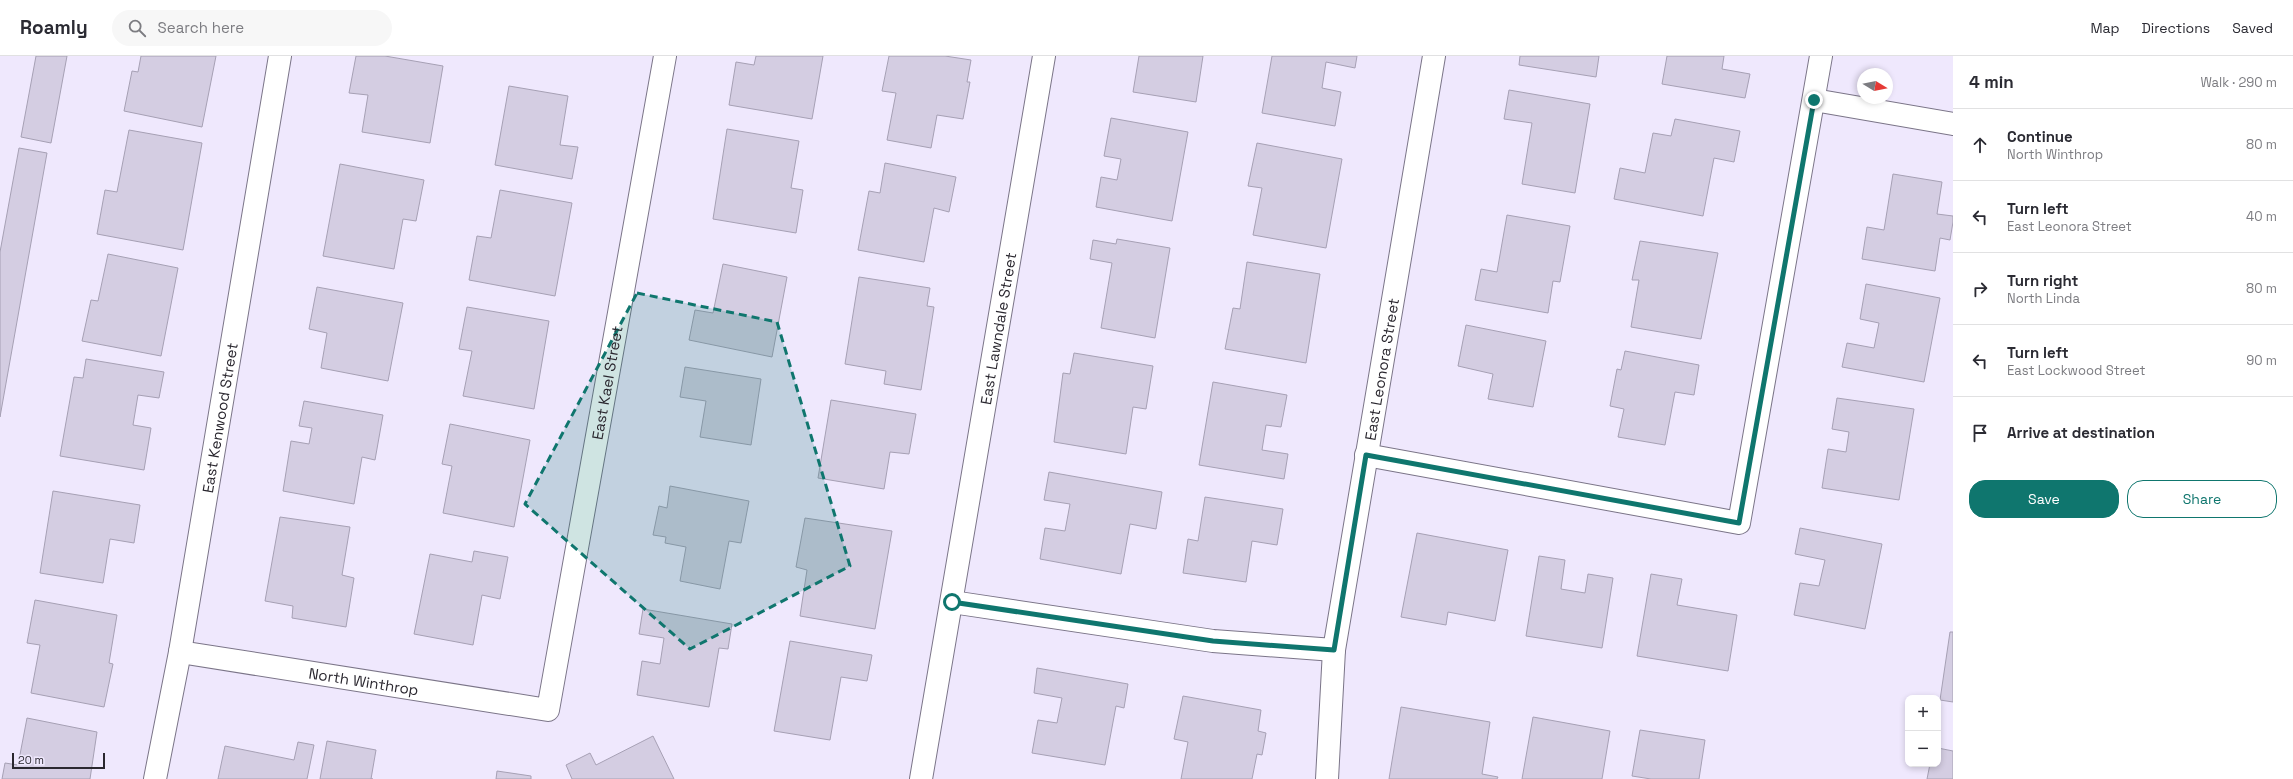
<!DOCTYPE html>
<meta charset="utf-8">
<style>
:root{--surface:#fff;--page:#f7f7f7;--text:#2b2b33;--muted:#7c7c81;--line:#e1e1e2;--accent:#0f766e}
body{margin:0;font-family:"Space Grotesk",sans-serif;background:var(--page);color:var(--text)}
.controls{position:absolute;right:12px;bottom:12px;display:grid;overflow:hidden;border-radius:8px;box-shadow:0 2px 6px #0003}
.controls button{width:36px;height:36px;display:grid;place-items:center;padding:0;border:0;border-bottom:1px solid var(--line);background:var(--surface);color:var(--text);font:20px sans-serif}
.compass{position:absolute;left:1857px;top:12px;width:36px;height:36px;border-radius:50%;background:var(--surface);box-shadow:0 2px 6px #0003;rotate:100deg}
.scale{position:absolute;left:12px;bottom:10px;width:93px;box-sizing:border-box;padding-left:4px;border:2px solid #2a272f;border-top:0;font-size:11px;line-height:14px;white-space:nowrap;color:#2a272f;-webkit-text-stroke:3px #efe8fd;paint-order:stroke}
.stop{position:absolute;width:12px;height:12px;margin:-9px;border:3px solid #0f766e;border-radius:50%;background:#fff}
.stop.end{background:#0f766e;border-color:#fff;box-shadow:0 1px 4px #0008}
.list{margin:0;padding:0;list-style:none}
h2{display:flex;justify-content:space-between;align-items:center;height:52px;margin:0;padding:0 16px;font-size:17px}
h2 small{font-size:13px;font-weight:400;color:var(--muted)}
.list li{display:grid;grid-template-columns:26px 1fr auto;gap:12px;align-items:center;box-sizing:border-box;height:72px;padding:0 16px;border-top:1px solid var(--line)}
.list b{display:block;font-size:15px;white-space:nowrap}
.list p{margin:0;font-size:13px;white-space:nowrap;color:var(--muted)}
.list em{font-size:13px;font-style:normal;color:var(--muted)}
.actions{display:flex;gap:8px;padding:12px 16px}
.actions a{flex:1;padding:9px 0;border:1px solid var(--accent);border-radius:16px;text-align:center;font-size:14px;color:var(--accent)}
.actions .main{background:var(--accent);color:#fff}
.icon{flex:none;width:22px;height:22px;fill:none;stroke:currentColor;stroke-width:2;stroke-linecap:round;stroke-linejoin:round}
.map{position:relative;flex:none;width:1953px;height:723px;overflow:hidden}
header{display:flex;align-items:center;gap:24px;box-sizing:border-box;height:56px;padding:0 20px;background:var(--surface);border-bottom:1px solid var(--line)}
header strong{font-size:19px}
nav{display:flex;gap:22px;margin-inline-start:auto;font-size:14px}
.search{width:280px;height:36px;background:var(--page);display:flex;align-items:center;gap:10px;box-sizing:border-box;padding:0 14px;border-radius:22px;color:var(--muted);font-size:15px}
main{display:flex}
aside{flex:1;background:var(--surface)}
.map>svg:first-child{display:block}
.building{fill:#d4cde2;stroke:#a6a0b4}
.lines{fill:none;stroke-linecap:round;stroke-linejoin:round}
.minor-casing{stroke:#7b7588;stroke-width:24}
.minor{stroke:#fff;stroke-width:22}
.route{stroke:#0f766e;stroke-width:5}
.marked{fill:#0f766e;fill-opacity:0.2;stroke:#0f766e;stroke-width:3;stroke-dasharray:8 5;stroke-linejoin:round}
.labels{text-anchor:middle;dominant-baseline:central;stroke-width:3.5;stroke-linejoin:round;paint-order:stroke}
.street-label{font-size:15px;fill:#2a272f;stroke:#efe8fd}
</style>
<header>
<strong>Roamly</strong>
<div class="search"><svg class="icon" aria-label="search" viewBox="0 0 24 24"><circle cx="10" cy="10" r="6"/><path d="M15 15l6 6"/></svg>Search here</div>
<nav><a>Map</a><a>Directions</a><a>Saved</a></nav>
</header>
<main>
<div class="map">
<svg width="1953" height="723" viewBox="0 0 1953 723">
<rect width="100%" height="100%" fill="#efe8fd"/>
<path class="building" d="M36 0H67L51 87 21 81Z
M141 0H216L202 71 124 55 132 15 138 16Z
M356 0H385L443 10 430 87 362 76 368 39 349 37Z
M756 0H823L812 63 729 49 736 6 754 9Z
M889 0H945L971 4 967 26H970L963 63 937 59 931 92 887 84 896 37 882 35Z
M1139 0H1203L1196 46 1133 36Z
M1272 0H1357L1355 12 1326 6 1322 32 1341 36 1335 70 1262 57Z
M1520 0H1599L1596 21 1519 9Z
M1667 0H1724L1722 13 1750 18 1745 42 1662 28Z
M509 30 568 40 560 89 578 91 572 123 495 109Z
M1509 34 1590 48 1575 137 1522 128 1532 67 1504 63Z
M1111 62 1188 76 1172 165 1096 151 1101 121 1117 124 1121 103 1104 100Z
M1675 63 1740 75 1734 106 1714 102 1703 160 1614 143 1620 112 1645 117 1653 77 1671 80Z
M727 73 799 85 791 132 803 134 796 177 713 163Z
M129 74 202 87 183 194 97 178 105 134 117 136Z
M1257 87 1342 103 1326 192 1253 179 1262 132 1248 130Z
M19 92 47 97 0 361V196Z
M885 107 956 121 949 156 934 152 924 206 858 194 869 135 880 137Z
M340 108 424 124 416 165 403 163 394 213 323 200Z
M1893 118 1942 126 1937 158 1953 160V166L1950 184 1940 182 1935 215 1862 203 1867 171 1884 174Z
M500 134 572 147 555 240 469 224 477 180 491 182Z
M1507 159 1570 170 1560 226 1553 225 1548 257 1475 244 1481 213 1497 216Z
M1117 183 1170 192 1155 282 1101 272 1112 207 1090 203 1093 184 1116 188Z
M1640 185 1718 197 1701 283 1631 271 1639 224H1632Z
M108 198 178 212 161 300 82 285 91 244 98 245Z
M1247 206 1320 218 1306 307 1225 293 1233 252 1240 253Z
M723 208 787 221 772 301 689 284 695 254 713 257Z
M859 221 930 232 927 250 934 251 921 334 884 328 886 315 845 308Z
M1866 228 1940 242 1924 326 1842 311 1847 287 1874 292 1879 267 1860 263Z
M317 231 403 247 388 325 321 312 327 277 309 273Z
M467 251 549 265 534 353 463 340 472 295 459 293Z
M1466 269 1546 285 1533 351 1488 343 1493 318 1458 310Z
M1625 295 1699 309 1694 339 1675 336 1665 389 1618 381 1624 353 1610 350 1617 313 1621 314Z
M1074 297 1153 310 1146 353 1133 351 1126 398 1054 386 1063 317 1070 318Z
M86 303 164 316 159 342 138 339 133 369 151 372 144 414 60 400 74 321 83 322Z
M685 311 761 323 751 389 700 381 706 345 680 341Z
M1213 326 1287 339 1281 371 1266 369 1262 394 1288 398 1284 423 1199 409Z
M1837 342 1914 353 1899 444 1822 432 1828 393 1846 396 1849 376 1832 373Z
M831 344 916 358 909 398 890 396 884 433 818 422Z
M304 345 383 359 375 404 362 401 354 448 283 435 291 385 309 388 312 372 299 370Z
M450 368 530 384 514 471 443 457 452 410 442 408Z
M1049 416 1162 436 1156 473 1130 468 1121 518 1040 503 1045 472 1065 475 1070 448 1044 444Z
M670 430 749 445 741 487 729 485 720 533 680 525 686 491 665 487 666 481 653 479 659 450 667 452Z
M53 435 140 449 134 487 110 483 103 527 40 517Z
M1205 441 1283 453 1277 489 1252 485 1246 526 1183 517 1188 483 1198 485Z
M280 461 350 471 342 519 354 522 346 571 292 562 293 550 265 545Z
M805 462 892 475 875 573 800 560 807 514 796 511Z
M1800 472 1882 488 1865 573 1794 559 1800 527 1819 530 1825 504 1795 498Z
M1417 477 1508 494 1495 565 1448 556 1446 569 1401 561Z
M474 495 508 501 500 543 482 539 473 589 414 578 430 498 472 506Z
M1539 500 1565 504 1561 533 1585 537 1588 518 1613 522 1602 592 1526 580Z
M1651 518 1682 523 1677 549 1737 559 1728 615 1637 600Z
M35 544 117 559 109 607 113 608 104 651 31 637 40 589 27 587Z
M643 553 732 568 728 593 719 592 709 651 637 639 642 605 660 608 664 582 639 578Z
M1950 576H1953V646L1940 644Z
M790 585 872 599 867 625 841 621 830 684 774 675Z
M1037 612 1128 628 1124 652 1116 650 1105 709 1032 697 1038 664 1057 667 1062 642 1034 637Z
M1183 640 1261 654 1258 675 1266 677 1262 699 1257 698 1252 723H1181L1188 686 1174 683Z
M1401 651 1490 666 1482 718 1498 721 1497 723H1389Z
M1533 661 1610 675 1602 723H1522Z
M27 662 97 676 90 723H2L5 707 18 709Z
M1640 674 1705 684 1699 723H1651L1632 720Z
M653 680 674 723H572L566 709 590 697 596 709Z
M327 685 376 694 371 723H373H320Z
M298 686 314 689 307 723H218L225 690 294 704Z
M1938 692 1953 695V723H1927L1930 708H1938Z
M497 715 531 720V723H496Z"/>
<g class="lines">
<defs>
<g id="minor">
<path d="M1814 44 1953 68"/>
<path d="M1366 399 1739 467 1821 0"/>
<path d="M952 546 1213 585 1334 594"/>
<path id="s1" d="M180 596 548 654 665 0"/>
<path id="s2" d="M155 723 180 596 280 0"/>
<path id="s3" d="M921 723 1044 0"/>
<path id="s4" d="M1327 723 1334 594 1434 0"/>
</g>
</defs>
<use href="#minor" class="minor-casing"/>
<use href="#minor" class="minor"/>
</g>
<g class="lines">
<path class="route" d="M952 546 1213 585 1334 594 1366 399 1739 467 1814 44"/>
</g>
<path class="marked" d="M637 237 777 266 850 510 690 593 525 448Z"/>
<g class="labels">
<g class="street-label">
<text stroke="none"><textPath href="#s3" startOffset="457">East Lawndale Street</textPath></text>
<text stroke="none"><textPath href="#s4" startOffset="414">East Leonora Street</textPath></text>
<text stroke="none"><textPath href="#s1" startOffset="705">East Kael Street</textPath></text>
<text stroke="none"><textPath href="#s2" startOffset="367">East Kenwood Street</textPath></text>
<text stroke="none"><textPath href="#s1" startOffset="186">North Winthrop</textPath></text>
</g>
</g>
</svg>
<div class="controls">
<button>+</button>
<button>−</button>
</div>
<svg class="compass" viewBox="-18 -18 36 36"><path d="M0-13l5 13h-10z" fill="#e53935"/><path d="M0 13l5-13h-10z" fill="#7c7c81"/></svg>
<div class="scale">20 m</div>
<div class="stop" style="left:952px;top:546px"></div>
<div class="stop end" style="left:1814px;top:44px"></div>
</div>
<aside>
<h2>4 min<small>Walk · 290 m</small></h2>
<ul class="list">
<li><svg class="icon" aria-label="ahead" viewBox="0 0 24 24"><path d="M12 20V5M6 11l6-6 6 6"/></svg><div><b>Continue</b><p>North Winthrop</p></div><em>80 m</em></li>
<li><svg class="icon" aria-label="left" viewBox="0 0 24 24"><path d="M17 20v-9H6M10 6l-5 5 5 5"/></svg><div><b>Turn left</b><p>East Leonora Street</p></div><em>40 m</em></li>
<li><svg class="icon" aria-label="right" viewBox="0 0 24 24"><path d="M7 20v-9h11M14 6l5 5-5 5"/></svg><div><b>Turn right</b><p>North Linda</p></div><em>80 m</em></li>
<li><svg class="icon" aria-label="left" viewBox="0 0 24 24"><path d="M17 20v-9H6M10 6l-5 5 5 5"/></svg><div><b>Turn left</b><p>East Lockwood Street</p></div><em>90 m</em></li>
<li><svg class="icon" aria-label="arrive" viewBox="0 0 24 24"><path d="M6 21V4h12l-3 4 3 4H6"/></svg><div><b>Arrive at destination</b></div></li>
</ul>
<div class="actions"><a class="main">Save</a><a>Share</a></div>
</aside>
</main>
